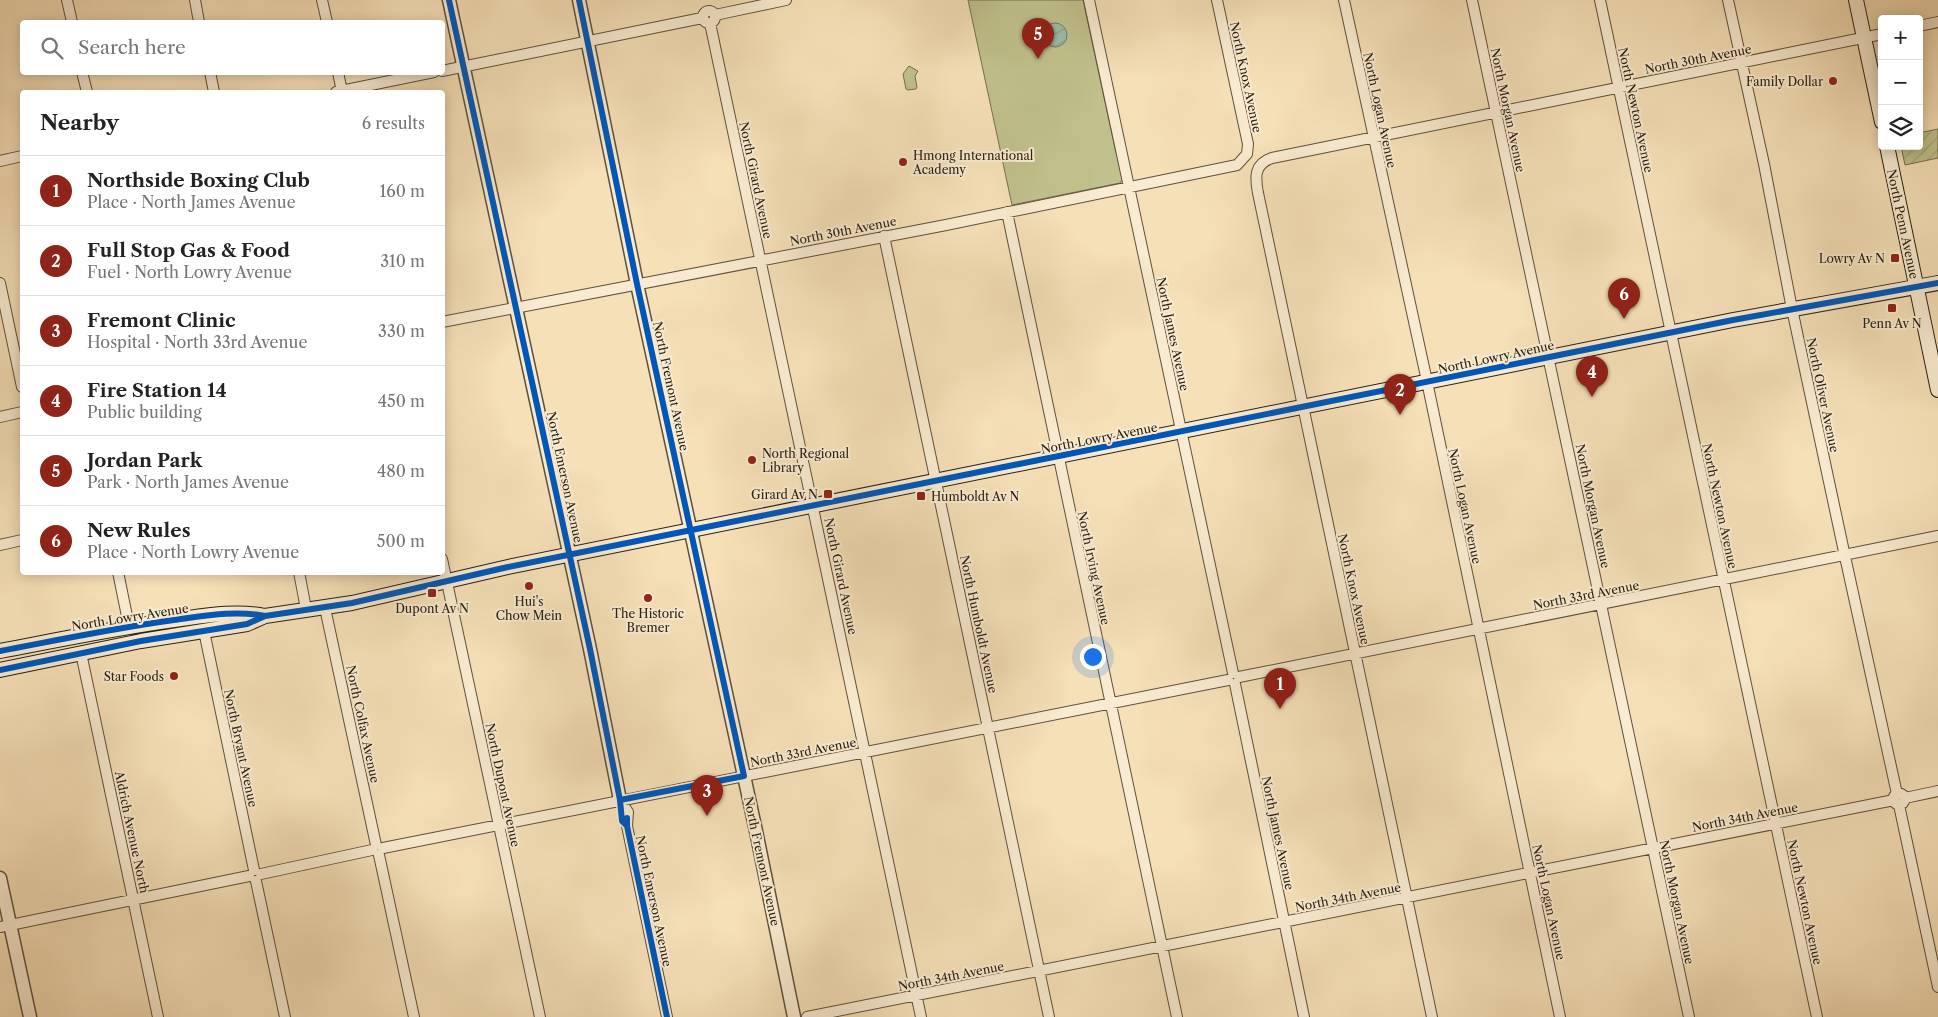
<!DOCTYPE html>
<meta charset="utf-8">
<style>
:root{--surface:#fff;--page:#f6f6f6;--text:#222;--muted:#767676;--line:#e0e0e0;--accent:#8f2418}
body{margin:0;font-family:"Libre Caslon Text",serif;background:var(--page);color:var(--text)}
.controls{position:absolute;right:15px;top:15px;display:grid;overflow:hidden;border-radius:5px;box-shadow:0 2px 12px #0003}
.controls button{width:45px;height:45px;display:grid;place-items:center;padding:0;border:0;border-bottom:1px solid var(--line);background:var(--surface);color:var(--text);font:25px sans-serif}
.you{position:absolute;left:1092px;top:656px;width:18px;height:18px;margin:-12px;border:4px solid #fff;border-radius:50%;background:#1a73e8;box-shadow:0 0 0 8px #1a73e833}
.badge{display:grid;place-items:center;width:32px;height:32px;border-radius:50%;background:var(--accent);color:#fff;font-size:16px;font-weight:700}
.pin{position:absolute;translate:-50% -41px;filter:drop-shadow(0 1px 2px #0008)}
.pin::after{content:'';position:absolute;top:26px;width:18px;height:15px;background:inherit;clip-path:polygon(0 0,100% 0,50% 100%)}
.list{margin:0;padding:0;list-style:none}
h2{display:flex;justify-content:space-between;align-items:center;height:65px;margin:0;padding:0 20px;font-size:21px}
h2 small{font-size:16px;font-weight:400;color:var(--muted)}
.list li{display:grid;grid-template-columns:32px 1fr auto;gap:15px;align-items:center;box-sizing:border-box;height:70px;padding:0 20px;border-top:1px solid var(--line)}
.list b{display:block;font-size:19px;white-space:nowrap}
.list p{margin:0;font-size:16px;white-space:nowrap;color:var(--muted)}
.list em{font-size:16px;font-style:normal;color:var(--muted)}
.icon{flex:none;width:28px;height:28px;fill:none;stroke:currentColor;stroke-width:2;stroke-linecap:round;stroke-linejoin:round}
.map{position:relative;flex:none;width:1938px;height:1017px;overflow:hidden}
.search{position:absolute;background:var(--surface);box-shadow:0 2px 12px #0003;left:20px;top:20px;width:425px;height:55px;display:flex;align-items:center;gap:12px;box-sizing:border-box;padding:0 18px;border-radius:5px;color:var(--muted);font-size:19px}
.panel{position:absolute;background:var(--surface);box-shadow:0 2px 12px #0003;left:20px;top:90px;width:425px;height:485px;border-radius:5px}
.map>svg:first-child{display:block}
.park{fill:#c0c18c;stroke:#75704f}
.garden{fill:url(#garden-furrows);stroke:#75704f}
.water{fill:url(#water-waves);stroke:#6f7e6e}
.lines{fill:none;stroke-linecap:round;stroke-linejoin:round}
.minor-casing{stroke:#5d503c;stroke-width:12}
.tertiary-casing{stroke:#5d503c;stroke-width:15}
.secondary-casing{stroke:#2a2012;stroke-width:16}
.minor{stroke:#f9ebd1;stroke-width:10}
.tertiary{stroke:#f9ebd1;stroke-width:12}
.secondary{stroke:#f9ebd1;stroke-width:14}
.cycleway-casing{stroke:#f9ebd1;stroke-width:9}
.cycleway{stroke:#0057b8;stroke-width:6}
.poi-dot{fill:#8f2418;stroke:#f9ebd1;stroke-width:2}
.labels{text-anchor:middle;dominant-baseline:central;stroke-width:4;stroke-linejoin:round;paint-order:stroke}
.street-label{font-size:12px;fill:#2a2012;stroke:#f9ebd1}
.poi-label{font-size:12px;fill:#2a2012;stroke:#f9ebd1;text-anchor:end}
</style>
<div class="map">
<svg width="1938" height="1017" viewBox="0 0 1938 1017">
<defs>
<pattern id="garden-furrows" width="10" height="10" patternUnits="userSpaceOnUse" patternTransform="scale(1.25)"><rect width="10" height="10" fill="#c0c18c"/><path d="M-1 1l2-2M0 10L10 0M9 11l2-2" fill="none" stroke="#a5a678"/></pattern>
<pattern id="water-waves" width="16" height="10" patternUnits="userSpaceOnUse" patternTransform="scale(1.25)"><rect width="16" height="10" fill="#9dbdab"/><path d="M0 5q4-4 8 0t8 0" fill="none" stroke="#87a292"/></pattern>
</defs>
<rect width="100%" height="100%" fill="#f6e0b8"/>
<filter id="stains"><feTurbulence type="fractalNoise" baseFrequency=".004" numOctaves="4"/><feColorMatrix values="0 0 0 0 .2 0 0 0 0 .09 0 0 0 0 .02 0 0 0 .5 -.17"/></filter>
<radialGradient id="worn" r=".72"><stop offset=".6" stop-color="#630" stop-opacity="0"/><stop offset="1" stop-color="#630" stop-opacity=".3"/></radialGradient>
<path class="park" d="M968 0H1083L1116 153 1119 156 1124 177 1120 183 1012 205Z
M909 66 918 71 915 76 917 87 916 89 908 90 906 89 903 74Z"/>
<path class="garden" d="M1938 129V158L1905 165 1901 146H1919V133Z"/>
<path class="water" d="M1043 35a12 12 0 1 1 24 0a12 12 0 1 1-24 0Z"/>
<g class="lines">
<defs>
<path id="minor" d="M67 0 72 22
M195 0 199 22
M322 0 327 22
M1089 0 1233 673
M1344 0 1425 372 1560 1017
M1472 0 1689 1017
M1600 0 1817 1017
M1728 0 1764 164 1792 309 1846 561 1897 794
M703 17a6 6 0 1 1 12 0a6 6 0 1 1-12 0Z
M715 15 786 0
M710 23 921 1017
M1919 26 1938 22
M442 71 702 18
M82 72 87 92
M210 72 214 92
M338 72 342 92
M336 92 434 72
M0 161 22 156
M1007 212 1177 1017
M884 236 1049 1017
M0 283 22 387
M442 322 946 225 1237 165 1247 154 1248 144 1217 0
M0 417 22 412
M0 545 22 540
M442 559 540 1017
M118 572 129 626
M299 572 306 609
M325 608 376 845
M204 631 254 870
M81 653 158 1017
M1239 677 1938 536
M1235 684 1304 1017
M1893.5 799a5.5 5.5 0 1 1 11 0a5.5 5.5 0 1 1-11 0Z
M1905 798 1938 791
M620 800 628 812 627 826 667 1017
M1899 805 1938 987
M383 848 1228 680
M379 855 414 1017
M261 874 372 850
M256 881 285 1017
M0 927 249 876
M807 1017 1894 800
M1432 1017 1258 193C1255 177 1254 164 1272 158L1882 34"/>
<path id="tertiary" d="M449 0 590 649 620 800
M579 0 637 284 756 831 794 1017
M0 878 30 1017"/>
<path id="secondary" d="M1856 0 1882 122
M1887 146 1938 390
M0 651C58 640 115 628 174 620 204 616 235 610 265 616
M0 670 141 641 247 624 265 616 352 603 508 567 1733 320 1938 283"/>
</defs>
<use href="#minor" class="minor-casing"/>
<use href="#tertiary" class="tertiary-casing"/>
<use href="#secondary" class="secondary-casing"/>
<use href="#minor" class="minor"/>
<use href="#tertiary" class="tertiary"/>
<use href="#secondary" class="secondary"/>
<defs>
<path id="cycleway" d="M449 0 590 649 620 800 622 821 627 826
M579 0 637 284 744 776 620 800
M0 651C58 640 115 628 174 620 204 616 235 610 265 616
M0 670 141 641 247 624 265 616 352 603 508 567 1733 320 1938 283
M627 818V826L667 1017"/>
</defs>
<use href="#cycleway" class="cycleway-casing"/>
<use href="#cycleway" class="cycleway"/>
</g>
<g class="poi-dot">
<circle cx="1833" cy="81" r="5"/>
<circle cx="903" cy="162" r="5"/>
<rect x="1890" y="253" width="10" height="10" rx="2.5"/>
<rect x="1887" y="303" width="10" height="10" rx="2.5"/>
<circle cx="752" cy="460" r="5"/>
<rect x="823" y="489" width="10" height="10" rx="2.5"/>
<rect x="916" y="491" width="10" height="10" rx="2.5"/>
<circle cx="529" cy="586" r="5"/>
<rect x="427" y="588" width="10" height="10" rx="2.5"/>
<circle cx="648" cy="598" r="5"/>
<circle cx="174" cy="676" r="5"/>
</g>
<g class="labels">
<g class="street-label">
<text transform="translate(1698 59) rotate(-11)">North 30th Avenue</text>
<text transform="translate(1246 77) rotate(78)">North Knox Avenue</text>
<text transform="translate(1380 110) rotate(78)">North Logan Avenue</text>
<text transform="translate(1508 110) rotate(78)">North Morgan Avenue</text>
<text transform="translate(1636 110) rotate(78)">North Newton Avenue</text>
<text transform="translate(756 180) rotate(78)">North Girard Avenue</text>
<text transform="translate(1903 224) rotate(78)">North Penn Avenue</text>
<text transform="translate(843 231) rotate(-11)">North 30th Avenue</text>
<text transform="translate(1173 334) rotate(78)">North James Avenue</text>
<text transform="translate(1496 357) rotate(-12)">North Lowry Avenue</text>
<text transform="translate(671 386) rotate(78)">North Fremont Avenue</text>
<text transform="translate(1823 395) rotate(78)">North Oliver Avenue</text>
<text transform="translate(1099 438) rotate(-11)">North Lowry Avenue</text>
<text transform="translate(565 477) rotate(78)">North Emerson Avenue</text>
<text transform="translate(1465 506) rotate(78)">North Logan Avenue</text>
<text transform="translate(1593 506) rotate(78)">North Morgan Avenue</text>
<text transform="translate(1720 506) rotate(78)">North Newton Avenue</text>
<text transform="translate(1094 568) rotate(78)">North Irving Avenue</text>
<text transform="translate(841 576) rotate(78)">North Girard Avenue</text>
<text transform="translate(1354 589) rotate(78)">North Knox Avenue</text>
<text transform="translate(1586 595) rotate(-11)">North 33rd Avenue</text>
<text transform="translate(130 617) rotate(-9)">North Lowry Avenue</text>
<text transform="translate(979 624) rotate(78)">North Humboldt Avenue</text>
<text transform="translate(363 724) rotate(78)">North Colfax Avenue</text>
<text transform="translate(241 748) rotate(78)">North Bryant Avenue</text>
<text transform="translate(803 752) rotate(-11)">North 33rd Avenue</text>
<text transform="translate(503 785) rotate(78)">North Dupont Avenue</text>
<text transform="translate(1745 817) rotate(-11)">North 34th Avenue</text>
<text transform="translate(132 832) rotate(78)">Aldrich Avenue North</text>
<text transform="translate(1278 833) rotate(78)">North James Avenue</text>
<text transform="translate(762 861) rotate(78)">North Fremont Avenue</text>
<text transform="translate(1348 897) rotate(-11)">North 34th Avenue</text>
<text transform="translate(654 901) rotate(78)">North Emerson Avenue</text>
<text transform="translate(1549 902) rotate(78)">North Logan Avenue</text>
<text transform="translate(1677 902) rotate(78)">North Morgan Avenue</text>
<text transform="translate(1805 902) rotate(78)">North Newton Avenue</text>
<text transform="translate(951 976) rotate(-11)">North 34th Avenue</text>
</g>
<g class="poi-label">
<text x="1823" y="81">Family Dollar</text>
<text x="913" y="155" text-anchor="start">Hmong International<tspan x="913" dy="14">Academy</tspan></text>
<text x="1885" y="258">Lowry Av N</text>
<text x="1892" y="323" text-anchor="middle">Penn Av N</text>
<text x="762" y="453" text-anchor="start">North Regional<tspan x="762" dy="14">Library</tspan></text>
<text x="818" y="494">Girard Av N</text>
<text x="931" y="496" text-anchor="start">Humboldt Av N</text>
<text x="529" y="601" text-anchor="middle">Hui's<tspan x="529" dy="14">Chow Mein</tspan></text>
<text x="432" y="608" text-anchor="middle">Dupont Av N</text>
<text x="648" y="613" text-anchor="middle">The Historic<tspan x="648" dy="14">Bremer</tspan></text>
<text x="164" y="676">Star Foods</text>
</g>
</g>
<rect width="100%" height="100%" filter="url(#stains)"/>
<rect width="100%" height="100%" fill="url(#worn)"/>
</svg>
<div class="controls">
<button>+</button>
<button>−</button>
<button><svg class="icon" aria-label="layers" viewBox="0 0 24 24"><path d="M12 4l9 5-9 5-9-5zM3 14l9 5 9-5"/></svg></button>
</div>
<div class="you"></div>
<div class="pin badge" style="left:1280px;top:709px">1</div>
<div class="pin badge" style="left:1400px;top:415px">2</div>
<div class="pin badge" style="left:707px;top:816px">3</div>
<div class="pin badge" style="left:1592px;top:397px">4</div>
<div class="pin badge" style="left:1038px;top:59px">5</div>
<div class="pin badge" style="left:1624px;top:319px">6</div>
<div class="search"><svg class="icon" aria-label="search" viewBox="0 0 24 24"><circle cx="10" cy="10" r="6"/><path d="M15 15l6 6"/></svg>Search here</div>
<section class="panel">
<h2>Nearby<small>6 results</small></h2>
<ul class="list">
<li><span class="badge">1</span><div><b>Northside Boxing Club</b><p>Place · North James Avenue</p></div><em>160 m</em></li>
<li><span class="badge">2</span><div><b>Full Stop Gas &amp; Food</b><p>Fuel · North Lowry Avenue</p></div><em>310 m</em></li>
<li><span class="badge">3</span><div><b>Fremont Clinic</b><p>Hospital · North 33rd Avenue</p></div><em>330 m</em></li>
<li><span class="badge">4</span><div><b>Fire Station 14</b><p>Public building</p></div><em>450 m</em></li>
<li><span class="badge">5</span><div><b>Jordan Park</b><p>Park · North James Avenue</p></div><em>480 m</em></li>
<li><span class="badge">6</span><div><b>New Rules</b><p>Place · North Lowry Avenue</p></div><em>500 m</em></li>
</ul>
</section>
</div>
